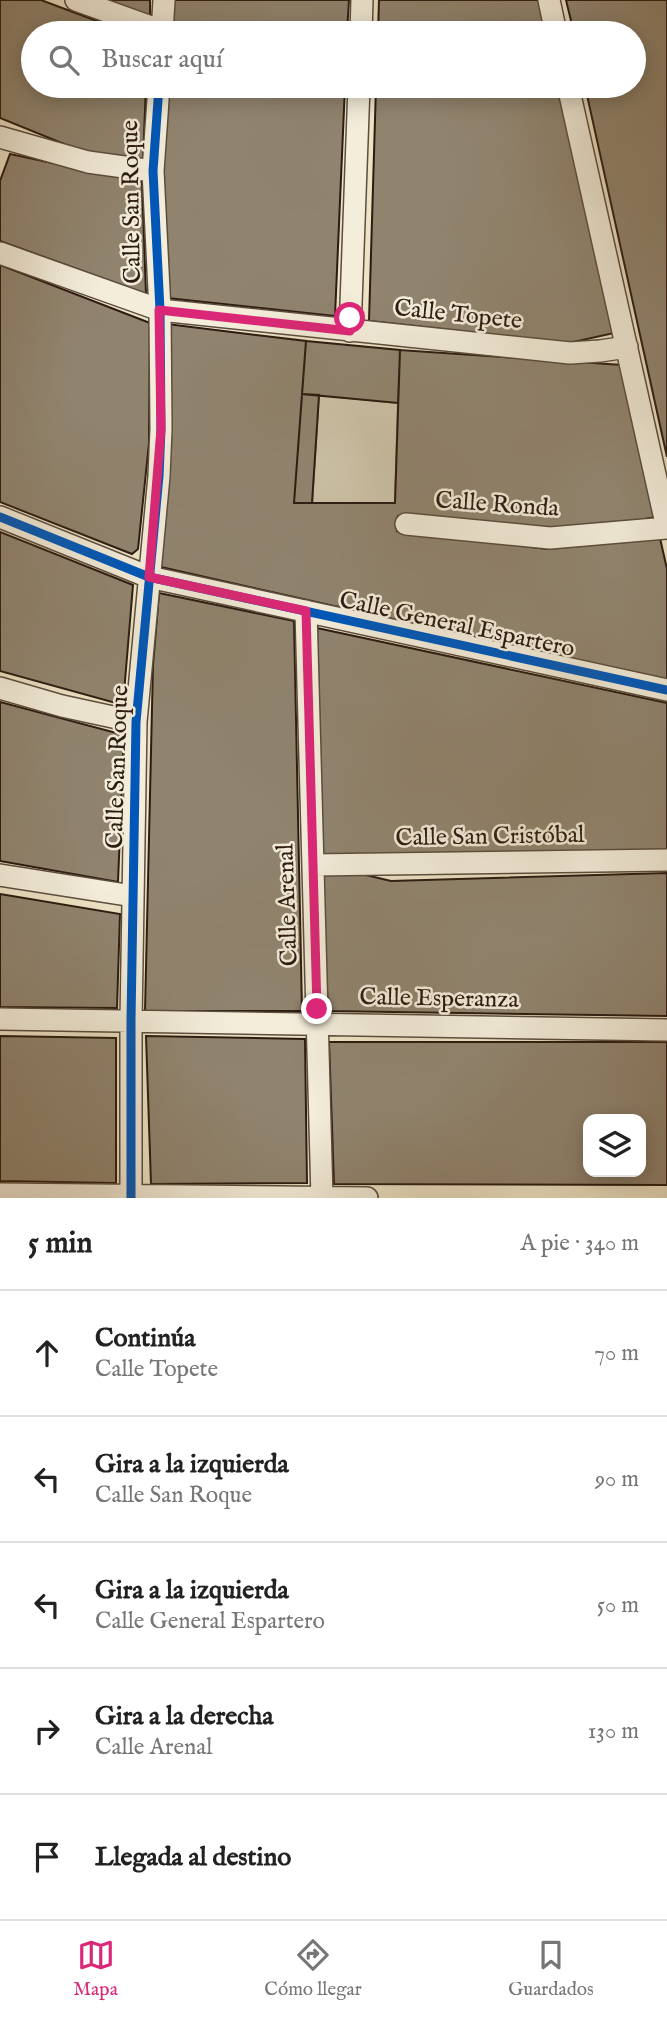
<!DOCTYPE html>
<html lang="es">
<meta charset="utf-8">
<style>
:root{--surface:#fff;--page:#f2f2f2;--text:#222;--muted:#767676;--line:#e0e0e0;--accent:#db2777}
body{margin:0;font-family:"IM FELL English",serif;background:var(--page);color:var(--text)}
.controls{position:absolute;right:21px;bottom:21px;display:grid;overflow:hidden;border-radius:14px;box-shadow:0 4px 18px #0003}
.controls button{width:63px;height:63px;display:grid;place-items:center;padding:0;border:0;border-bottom:2px solid var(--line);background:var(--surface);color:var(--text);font:35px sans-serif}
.stop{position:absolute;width:21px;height:21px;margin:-16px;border:5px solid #db2777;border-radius:50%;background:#fff}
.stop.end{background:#db2777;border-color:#fff;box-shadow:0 2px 7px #0008}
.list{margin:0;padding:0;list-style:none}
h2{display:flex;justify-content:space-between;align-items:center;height:91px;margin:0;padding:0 28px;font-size:30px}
h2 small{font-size:23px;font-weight:400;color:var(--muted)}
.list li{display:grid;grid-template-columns:46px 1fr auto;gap:21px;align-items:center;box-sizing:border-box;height:126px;padding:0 28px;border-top:2px solid var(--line)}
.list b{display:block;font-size:26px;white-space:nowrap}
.list p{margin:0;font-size:23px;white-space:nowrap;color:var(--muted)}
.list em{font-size:23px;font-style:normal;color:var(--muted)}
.icon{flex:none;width:38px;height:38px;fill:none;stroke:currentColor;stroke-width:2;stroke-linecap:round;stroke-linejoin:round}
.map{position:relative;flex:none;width:667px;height:1198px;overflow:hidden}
.search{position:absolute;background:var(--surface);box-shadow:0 4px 18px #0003;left:21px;right:21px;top:21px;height:77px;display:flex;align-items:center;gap:18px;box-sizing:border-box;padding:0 24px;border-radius:38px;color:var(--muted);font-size:26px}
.sheet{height:721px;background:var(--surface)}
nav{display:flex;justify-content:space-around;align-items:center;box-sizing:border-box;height:98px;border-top:2px solid var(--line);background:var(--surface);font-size:19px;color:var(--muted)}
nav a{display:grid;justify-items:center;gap:4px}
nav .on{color:var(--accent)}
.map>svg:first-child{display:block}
.green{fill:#ccc2a7;stroke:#7c6e5c;stroke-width:2}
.building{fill:#90846f;stroke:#2c1b11;stroke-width:2;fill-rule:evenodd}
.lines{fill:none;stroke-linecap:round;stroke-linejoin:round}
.minor-casing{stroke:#5c4d3e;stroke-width:24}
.minor{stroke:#f3edda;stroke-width:21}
.cycleway-casing{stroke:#f3edda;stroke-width:13}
.cycleway{stroke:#0057b8;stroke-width:9}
.route{stroke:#db2777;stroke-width:9}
.labels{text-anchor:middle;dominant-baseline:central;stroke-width:5;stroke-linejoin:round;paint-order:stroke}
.street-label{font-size:24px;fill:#2c1b11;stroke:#f3edda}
</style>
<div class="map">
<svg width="667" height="1198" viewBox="0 0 667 1198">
<rect width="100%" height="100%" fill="#ede4c6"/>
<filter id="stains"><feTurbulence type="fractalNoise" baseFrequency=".00286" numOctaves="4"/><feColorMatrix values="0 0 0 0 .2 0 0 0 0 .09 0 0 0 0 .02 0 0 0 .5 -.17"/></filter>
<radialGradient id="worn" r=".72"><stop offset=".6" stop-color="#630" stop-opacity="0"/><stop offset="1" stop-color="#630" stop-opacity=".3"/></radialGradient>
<path class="green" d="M319 395 398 403 395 503H312Z"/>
<path class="building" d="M0 0H41L129 33H33V86H146L143 160 96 157 0 118Z
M97 0H150V20Z
M172 0H349L347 33H171Z
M379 0H541L548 33H378Z
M566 0H667V457L585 86H634V33H574Z
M168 86H345L335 316 167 298 163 183Z
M376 86H560L614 333 569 343 369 321Z
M10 154 142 182 146 294 0 241V181Z
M0 265 150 323 149 443 138 549 132 554 0 502Z
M167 324 306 341 294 503H395L400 350 622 365 655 517 611 526 549 530 398 516 397 531 547 549 660 538 667 569V681L161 567 168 473Z
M306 341 400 350 398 403 302 394Z
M302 394 319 395 312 503H294Z
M0 532 133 585 123 705 0 671Z
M159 593 294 621 302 1011H145L153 665Z
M317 628 667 703V851L323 859Z
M0 702 124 735 118 882 0 861Z
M353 872 391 881 667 873V1016L328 1011 321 873Z
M0 894 120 914 117 1008 0 1007Z
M0 1036 116 1038V1183L0 1181Z
M146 1036 305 1039 307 1183 151 1184Z
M329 1042H667V1185L334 1184ZM588 1119H641V1172H588Z"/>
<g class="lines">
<defs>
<path id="minor" d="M76 0 162 31
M549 0 556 33
M162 33 164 0
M361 33 362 0
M568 86 667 528
M0 137 88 162 153 171
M0 253 160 310 570 353 600 351 627 347
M350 331 359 86
M0 517 149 577 667 690
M406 524 550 538 667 528
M306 611 322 1198
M0 688 62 706 136 722
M313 865 667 860
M0 875 133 896
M0 1019 667 1030
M0 1194 367 1198
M131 1198V1020L136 722 159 476 161 429 160 310 153 171 159 86"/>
</defs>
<use href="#minor" class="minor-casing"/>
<use href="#minor" class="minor"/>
<defs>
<path id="cycleway" d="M0 517 149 577 667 690
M131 1198V1020L136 722 159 476 161 429 160 310 153 171 159 86"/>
</defs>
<use href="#cycleway" class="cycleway-casing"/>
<use href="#cycleway" class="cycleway"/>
</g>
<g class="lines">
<path class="route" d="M317 1009 306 611 149 577 161 429 159 310 350 331V318"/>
</g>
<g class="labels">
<g class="street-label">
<text transform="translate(132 202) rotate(-91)">Calle San Roque</text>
<text transform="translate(458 315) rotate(6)">Calle Topete</text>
<text transform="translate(497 505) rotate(4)">Calle Ronda</text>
<text transform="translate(457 625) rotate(12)">Calle General Espartero</text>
<text transform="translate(118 767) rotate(-88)">Calle San Roque</text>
<text transform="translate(490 837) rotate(-1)">Calle San Cristóbal</text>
<text transform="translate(288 905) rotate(-92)">Calle Arenal</text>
<text transform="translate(439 999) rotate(1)">Calle Esperanza</text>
</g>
</g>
<rect width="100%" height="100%" filter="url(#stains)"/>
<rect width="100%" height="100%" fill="url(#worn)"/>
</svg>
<div class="controls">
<button><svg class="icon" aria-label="layers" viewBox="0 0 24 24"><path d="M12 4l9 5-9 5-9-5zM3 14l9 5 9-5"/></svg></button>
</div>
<div class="stop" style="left:350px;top:318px"></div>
<div class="stop end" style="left:317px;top:1009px"></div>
<div class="search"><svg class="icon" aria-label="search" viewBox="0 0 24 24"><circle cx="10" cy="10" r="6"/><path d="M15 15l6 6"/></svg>Buscar aquí</div>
</div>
<section class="sheet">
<h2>5 min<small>A pie · 340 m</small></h2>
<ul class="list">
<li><svg class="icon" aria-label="ahead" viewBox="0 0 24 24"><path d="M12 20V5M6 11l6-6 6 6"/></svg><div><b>Continúa</b><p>Calle Topete</p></div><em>70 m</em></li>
<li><svg class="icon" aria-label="left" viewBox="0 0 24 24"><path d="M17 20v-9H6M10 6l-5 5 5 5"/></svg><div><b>Gira a la izquierda</b><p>Calle San Roque</p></div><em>90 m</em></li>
<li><svg class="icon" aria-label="left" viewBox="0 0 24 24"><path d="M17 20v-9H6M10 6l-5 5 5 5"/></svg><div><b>Gira a la izquierda</b><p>Calle General Espartero</p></div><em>50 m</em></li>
<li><svg class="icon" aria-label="right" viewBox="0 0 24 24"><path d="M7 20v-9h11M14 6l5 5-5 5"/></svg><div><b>Gira a la derecha</b><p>Calle Arenal</p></div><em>130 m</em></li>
<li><svg class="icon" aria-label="arrive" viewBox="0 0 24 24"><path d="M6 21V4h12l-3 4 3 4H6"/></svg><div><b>Llegada al destino</b></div></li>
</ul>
</section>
<nav>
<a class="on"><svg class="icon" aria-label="map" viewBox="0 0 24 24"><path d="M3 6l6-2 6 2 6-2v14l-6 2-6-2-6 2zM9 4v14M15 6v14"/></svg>Mapa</a>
<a><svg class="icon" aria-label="directions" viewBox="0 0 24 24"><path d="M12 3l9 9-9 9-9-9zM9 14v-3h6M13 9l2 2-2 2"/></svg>Cómo llegar</a>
<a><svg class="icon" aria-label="saved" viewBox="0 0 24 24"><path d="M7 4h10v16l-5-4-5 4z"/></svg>Guardados</a>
</nav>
